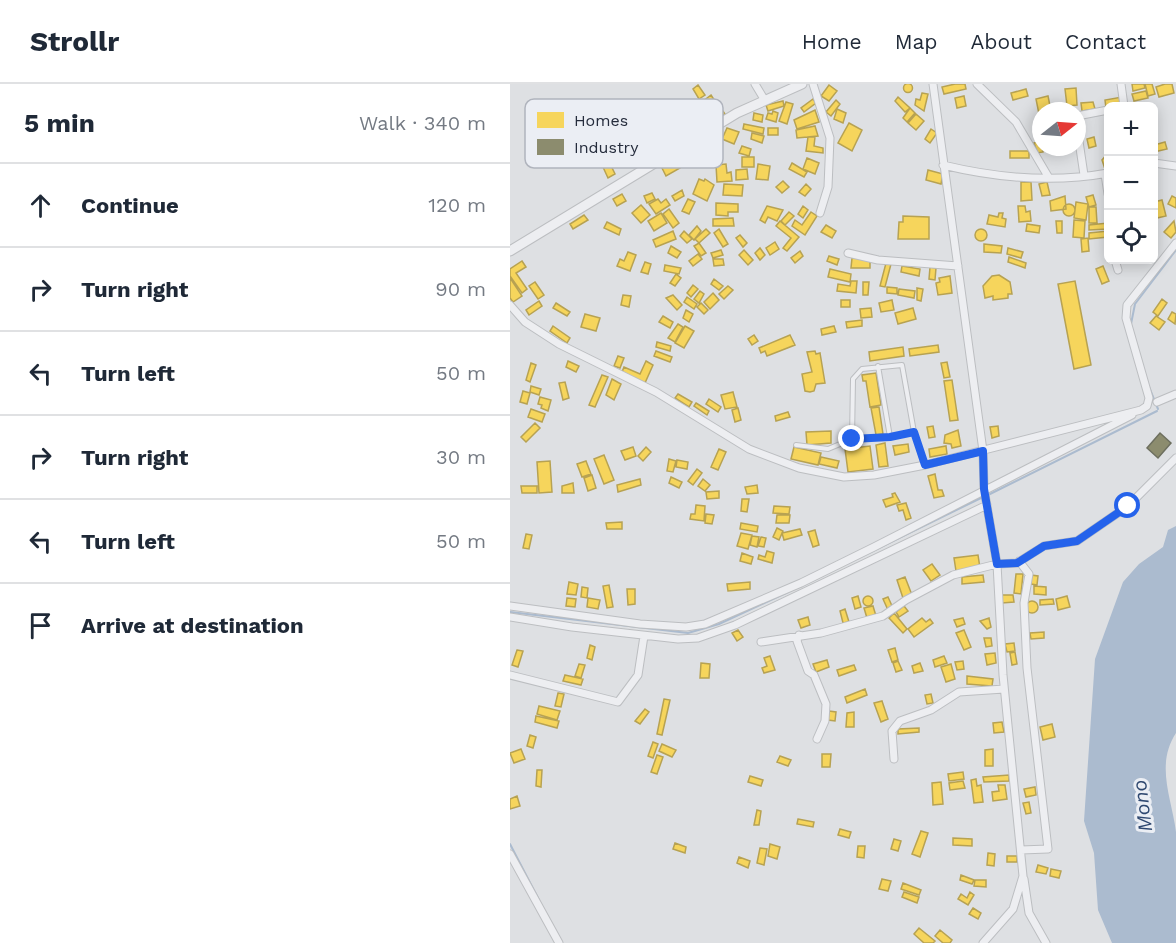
<!DOCTYPE html>
<meta charset="utf-8">
<style>
:root{--surface:#fff;--page:#f2f2f3;--text:#1f2937;--muted:#747a83;--line:#e0e1e3}
body{margin:0;font-family:"Work Sans",sans-serif;background:var(--page);color:var(--text)}
.controls{position:absolute;right:18px;top:18px;display:grid;overflow:hidden;border-radius:9px;box-shadow:0 3px 15px #0003}
.controls button{width:54px;height:54px;display:grid;place-items:center;padding:0;border:0;border-bottom:2px solid var(--line);background:var(--surface);color:var(--text);font:30px sans-serif}
.compass{position:absolute;left:522px;top:18px;width:54px;height:54px;border-radius:50%;background:var(--surface);box-shadow:0 3px 15px #0003;rotate:73deg}
.stop{position:absolute;width:18px;height:18px;margin:-14px;border:4px solid #2563eb;border-radius:50%;background:#fff}
.stop.end{background:#2563eb;border-color:#fff;box-shadow:0 2px 6px #0008}
.list{margin:0;padding:0;list-style:none}
h2{display:flex;justify-content:space-between;align-items:center;height:78px;margin:0;padding:0 24px;font-size:26px}
h2 small{font-size:20px;font-weight:400;color:var(--muted)}
.list li{display:grid;grid-template-columns:39px 1fr auto;gap:18px;align-items:center;box-sizing:border-box;height:84px;padding:0 24px;border-top:2px solid var(--line)}
.list b{display:block;font-size:22px;white-space:nowrap}
.list em{font-size:20px;font-style:normal;color:var(--muted)}
.icon{flex:none;width:33px;height:33px;fill:none;stroke:currentColor;stroke-width:2;stroke-linecap:round;stroke-linejoin:round}
.map{position:relative;flex:none;width:666px;height:859px;overflow:hidden}
header{display:flex;align-items:center;gap:36px;box-sizing:border-box;height:84px;padding:0 30px;background:var(--surface);border-bottom:2px solid var(--line)}
header strong{font-size:28px}
nav{display:flex;gap:33px;margin-inline-start:auto;font-size:21px}
main{display:flex}
aside{flex:1;background:var(--surface)}
.map>svg:first-child{display:block}
.water{fill:#abbbcf}
.homes{fill:#f6d55c;stroke:#b7a252;stroke-width:1.5}
.industry{fill:#8c8c6e;stroke:#6d6f5f;stroke-width:1.5}
.lines{fill:none;stroke-linecap:round;stroke-linejoin:round}
.stream{stroke:#abbbcf;stroke-width:2}
.service-casing{stroke:#bcbec1;stroke-width:6}
.minor-casing{stroke:#bcbec1;stroke-width:9}
.tertiary-casing{stroke:#bcbec1;stroke-width:11}
.service{stroke:#edeef1;stroke-width:4}
.minor{stroke:#edeef1;stroke-width:7}
.tertiary{stroke:#edeef1;stroke-width:9}
.route{stroke:#2563eb;stroke-width:8}
.labels{text-anchor:middle;dominant-baseline:central;stroke-width:6;stroke-linejoin:round;paint-order:stroke}
.water-label{font-size:20px;font-style:italic;fill:#2f4870;stroke:#ebeef4}
.key{fill:#ebeef4;stroke:#b0b4bd;stroke-width:1.5}
.key-label{font-size:16px;fill:#252c3c}
</style>
<header>
<strong>Strollr</strong>
<nav><a>Home</a><a>Map</a><a>About</a><a>Contact</a></nav>
</header>
<main>
<aside>
<h2>5 min<small>Walk · 340 m</small></h2>
<ul class="list">
<li><svg class="icon" aria-label="ahead" viewBox="0 0 24 24"><path d="M12 20V5M6 11l6-6 6 6"/></svg><div><b>Continue</b></div><em>120 m</em></li>
<li><svg class="icon" aria-label="right" viewBox="0 0 24 24"><path d="M7 20v-9h11M14 6l5 5-5 5"/></svg><div><b>Turn right</b></div><em>90 m</em></li>
<li><svg class="icon" aria-label="left" viewBox="0 0 24 24"><path d="M17 20v-9H6M10 6l-5 5 5 5"/></svg><div><b>Turn left</b></div><em>50 m</em></li>
<li><svg class="icon" aria-label="right" viewBox="0 0 24 24"><path d="M7 20v-9h11M14 6l5 5-5 5"/></svg><div><b>Turn right</b></div><em>30 m</em></li>
<li><svg class="icon" aria-label="left" viewBox="0 0 24 24"><path d="M17 20v-9H6M10 6l-5 5 5 5"/></svg><div><b>Turn left</b></div><em>50 m</em></li>
<li><svg class="icon" aria-label="arrive" viewBox="0 0 24 24"><path d="M6 21V4h12l-3 4 3 4H6"/></svg><div><b>Arrive at destination</b></div></li>
</ul>
</aside>
<div class="map">
<svg width="666" height="859" viewBox="0 0 666 859">
<rect width="100%" height="100%" fill="#dee0e3"/>
<path class="water" d="M666 442V649C645 681 662 715 666 748 666 784 666 823 666 859H602L588 826 584 769 574 737 585 575 613 498 629 480 653 463 658 446Z"/>
<path class="homes" d="M393.5 4a4.5 4.5 0 1 1 9 0a4.5 4.5 0 1 1-9 0Z
M445 0H455L456 5 434 10 432 3Z
M622 0H634L635 4 623 7Z
M635 0H642L645 10 638 12Z
M655 0H662L664 9 649 13 646 3Z
M188 1 195 11 189 15 183 5Z
M319 1 327 7 319 17 311 12Z
M566 4 567 21 557 22 555 5Z
M516 5 518 12 503 16 501 9Z
M636 7 638 14 624 17 622 10Z
M412 9 418 10 414 27 405 21 406 15 410 16Z
M201 11 208 22 188 31 184 24Z
M454 12 456 22 447 24 445 14Z
M538 12 541 27H531L529 30 526 15Z
M388 13 400 24 395 28 385 17Z
M612 13 614 20 596 24 595 16Z
M303 15 306 19 294 28 291 24Z
M326 16 330 20 321 32 316 28Z
M273 17 274 22 258 27 256 21Z
M276 18 283 20 277 40 269 37Z
M583 18 585 25 572 27 571 19Z
M210 23 215 30 207 35 202 28Z
M400 24 405 29 397 38 393 34Z
M327 25 336 29 333 39 324 35Z
M305 26 309 38 287 45 284 36Z
M263 27 268 29 266 38 256 35 258 29 262 30Z
M244 29 253 31 252 38 243 36Z
M406 30 414 37 406 46 398 39Z
M339 39 352 46 342 67 328 59Z
M234 40 254 44 253 50 233 45Z
M305 42 308 52 287 54 286 46Z
M217 44 229 48 224 60 212 55Z
M258 44H268V51H258Z
M421 45 427 49 420 59 415 55Z
M242 49 254 52 252 59 241 55Z
M298 53H305L304 62 313 64V69L296 67Z
M584 53 586 62 579 64 577 55Z
M530 57 533 68 527 69 524 59Z
M655 58 657 65 644 68V61Z
M232 62 241 65 239 72 229 69Z
M94 67 105 90 98 94 87 70Z
M500 67H519V74H500Z
M598 69V83L595 85 592 76Z
M232 73H244V83H232Z
M164 74 170 84 156 92 151 82Z
M297 74 309 79 305 90 293 85Z
M282 79 297 88 294 93 279 85Z
M216 80 217 89 221 88 222 97 207 98 206 81Z
M248 80 260 82 258 96 246 95Z
M237 85 238 95 226 96V86Z
M418 86 433 90 431 100 416 96Z
M189 95 194 97 195 95 204 101 197 117 183 110Z
M273 97 279 103 272 109 266 103Z
M511 98H521L522 116 511 117Z
M537 98 540 111 532 112 529 100Z
M214 100 233 101 232 112 213 111Z
M296 100 301 105 295 112 289 108Z
M172 106 174 112 165 117 162 112Z
M142 109 145 115 137 119 134 112Z
M112 110 116 117 107 122 103 115Z
M583 111 586 121 579 123 576 113Z
M555 112 556 125 541 127 540 117Z
M662 112 666 114V124L658 120Z
M148 115 151 119 156 115 160 121 146 130 139 120Z
M178 115 185 118 179 130 172 127Z
M652 116 656 132 647 134 644 118Z
M566 118 578 120 576 136 564 134Z
M206 119 228 120V128H218V132L206 131Z
M553 126a6 6 0 1 1 12 0a6 6 0 1 1-12 0Z
M131 121 140 131 131 139 122 129Z
M257 122 273 126 267 137 258 133 255 139 250 136Z
M293 122 298 126 293 134 288 130Z
M508 122H515L516 128 520 127 521 137 509 138Z
M579 123H586L587 139H579Z
M159 125 169 139 163 144 153 130Z
M279 128 284 132 275 141 271 137Z
M301 128 307 132 295 151 282 142 285 136 292 141Z
M151 129 157 139 144 147 138 137Z
M489 129H493L492 134 496 135 495 143 477 140 479 131 488 133Z
M74 131 78 136 63 145 60 140Z
M393 132 419 133V155H388L389 138H393Z
M223 134 224 142H203V135Z
M564 136 575 137 574 154 563 153Z
M270 137 289 153 277 167 273 164 281 154 266 142Z
M546 137H552V149H547Z
M664 137 666 148 661 154 654 148Z
M97 138 111 145 109 151 94 144Z
M598 139V145L579 146V141Z
M517 140 530 142 529 149 516 147Z
M316 141 326 147 322 154 311 148Z
M187 142 191 147 184 156 179 151Z
M465 151a6 6 0 1 1 12 0a6 6 0 1 1-12 0Z
M196 145 200 149 189 159 185 155Z
M209 145 218 160 213 163 204 149Z
M163 147 166 155 146 163 143 156Z
M174 147 182 155 177 159 170 152Z
M598 147V153L579 155V149Z
M230 151 237 159 233 163 226 154Z
M578 154 579 167 572 168 571 155Z
M265 158 269 165 260 171 256 164Z
M189 159 196 169 191 172 184 162Z
M474 160 492 162 491 169 474 168Z
M161 162 171 168 167 174 158 169Z
M250 164 255 171 250 176 245 169Z
M498 164 513 168 511 174 497 170Z
M211 166 213 171 203 174 201 169Z
M234 166 243 176 238 181 229 171Z
M290 167 293 172 285 179 281 174Z
M118 168 126 171 120 187 107 182 110 175 114 177Z
M188 170 192 175 183 182 179 177Z
M319 172 329 175 327 181 317 177Z
M499 173 516 179 515 184 498 178Z
M342 174H360V184H341Z
M203 175H213L214 181 204 182Z
M12 177 16 183 6 189 17 205 12 209 0 192V185Z
M135 178 141 180 138 190 131 188Z
M376 179 381 180 375 203 370 202Z
M155 181 171 184 169 190 154 187Z
M392 182 410 185 409 192 391 188Z
M593 182 599 197 592 200 586 185Z
M420 183 426 184 425 196 419 195Z
M320 185 341 190 340 198 318 193Z
M166 190 171 194 165 202 160 199Z
M489 191 500 198 502 210H498V214L483 216V212L475 214 473 202 482 192Z
M440 192 442 209 428 211 426 199 430 198 429 194Z
M0 194 12 212 3 218 0 214Z
M204 195 213 202 209 206 201 200Z
M341 197H347L346 209 327 207 328 200 340 202Z
M565 197 581 281 564 285 548 200Z
M25 198 34 211 28 215 19 202Z
M353 198H359L358 211H353Z
M183 201 188 205 181 213 177 209Z
M218 202 223 206 214 215 209 210Z
M377 203 387 204V210L377 209Z
M407 204 413 205 411 217 407 216Z
M389 205 405 207 404 214 388 211Z
M190 207 194 210 189 219 184 215Z
M203 209 209 216 200 225 194 218Z
M113 211 121 212 119 223 111 221Z
M163 211 172 221 167 226 156 214Z
M177 213 187 220 184 225 174 218Z
M652 215 657 219 648 232 643 228Z
M331 216H340V223H331Z
M382 216 384 226 371 228 369 219Z
M29 217 32 222 19 231 16 226Z
M46 219 60 228 57 232 43 224Z
M191 219 198 226 194 230 187 223Z
M361 224 362 233 351 234 350 225Z
M403 224 406 235 388 240 385 229Z
M176 226 183 230 179 238 173 234Z
M662 228 666 230 665 240 658 235Z
M75 230 90 234 86 247 71 243Z
M153 232 163 238 160 244 149 238Z
M646 232 655 238 649 246 640 239Z
M352 236V242L337 244 336 238Z
M168 240 173 243 165 258 158 254Z
M43 242 60 254 57 259 40 247Z
M175 242 184 247 174 264 165 259Z
M324 242 326 248 312 251 311 245Z
M244 251 248 257 242 261 238 255Z
M280 251 285 261 257 272 255 267 251 269 249 264Z
M147 258 161 262 160 267 146 263Z
M428 261 429 268 400 272 399 265Z
M393 263 394 272 360 277 359 268Z
M146 267 162 273 160 278 144 272Z
M305 267 306 270 310 269 315 299 306 300 304 307 300 308 295 307 292 290 302 288 297 268Z
M108 272 114 274 110 284 104 282Z
M58 277 69 282 66 288 56 283Z
M136 277 143 281 135 299 112 288 114 283 130 290Z
M437 278 440 293 434 294 431 279Z
M21 279 26 281 20 298 16 296Z
M366 289 371 321 360 323 356 297H353L352 291Z
M92 291 98 293 85 323 79 321Z
M102 295 111 300 104 316 96 311Z
M442 296 448 336 440 337 434 297Z
M55 298 59 314 53 316 49 299Z
M21 302 31 305 29 311 20 308Z
M13 307 20 309 17 320 10 318Z
M223 308 227 323 215 325 211 311Z
M168 310 182 318 179 323 165 314Z
M30 313 41 316 38 327 31 324 32 321 28 320Z
M199 315 211 323 208 328 196 320Z
M186 319 199 327 197 331 184 322Z
M369 323 373 350 366 351 361 324Z
M228 324 231 336 225 338 222 326Z
M21 325 35 330 32 338 18 333Z
M278 328 280 333 266 337 265 332Z
M25 339 30 344 16 358 11 353Z
M423 342 425 353 419 354 417 343Z
M488 342 489 352 482 354 480 343Z
M448 346 451 362 442 364 441 360 434 359 435 351Z
M321 347V359L297 361 296 348Z
M375 359 378 382 369 383 366 361Z
M398 360 399 368 385 371 383 362Z
M360 362 363 385 338 388 335 365Z
M436 362 437 370 420 373 419 365Z
M123 363 126 372 115 376 111 367Z
M136 363 141 368 133 377 128 372Z
M284 363 311 369 308 381 281 375Z
M209 365 216 368 208 386 201 383Z
M94 371 104 396 94 400 84 375Z
M311 373 329 377 327 384 309 380Z
M159 375 166 377 163 388 157 387Z
M167 376 178 378 177 385 166 383Z
M40 377 42 408 29 409 27 378Z
M76 377 81 390 72 393 67 380Z
M187 385 192 389 183 401 178 397Z
M425 390 428 406H432L434 412 424 414 418 392Z
M82 391 86 404 78 407 74 394Z
M161 393 172 398 169 404 159 399Z
M130 395 131 401 108 408 107 401Z
M193 395 200 401 195 407 188 402Z
M63 399 64 409H52V402Z
M247 401 248 409 237 410 235 403Z
M11 402H27V409H12Z
M209 407V414L197 415 196 408Z
M385 409 390 418 376 423 373 416 383 413 382 410Z
M232 415H239L237 428 231 427Z
M396 419 401 434 396 436 393 426 389 427 387 421Z
M186 421 195 422 194 437 180 435 181 430H185Z
M264 422 280 423 279 430 263 429Z
M196 430 204 431 202 440 195 439Z
M267 431H280L279 439H266Z
M112 438V445H97L96 439Z
M231 439 248 442 247 448 230 445Z
M267 444 273 447 269 456 263 453Z
M290 445 292 451 274 456 272 449Z
M305 446 309 461 303 463 298 448Z
M231 449 242 451 238 465 227 462Z
M16 450 22 451 19 465 13 464Z
M242 452 249 453 247 463 240 461Z
M251 453 256 454 254 463 248 462Z
M257 467 264 469 262 479 248 475 249 471 255 473Z
M232 469 243 473 241 480 230 477Z
M468 471 470 484 446 487 444 474Z
M422 480 430 491 421 497 413 486Z
M506 490H513L511 510 504 509Z
M473 491 474 498 452 500V493Z
M521 491 528 492 527 501 521 500Z
M395 493 402 511 393 514 387 496Z
M59 498 68 500 66 511 57 510Z
M240 498V505L218 507 217 500Z
M99 501 103 523 97 524 93 502Z
M524 502 536 503V511L524 510Z
M72 503 78 504 77 514 71 513Z
M117 505H125V520L118 521Z
M492 511H503L504 518 492 519Z
M348 512 351 523 345 525 342 514Z
M557 512 560 523 548 526 546 515Z
M353 517a5 5 0 1 1 10 0a5 5 0 1 1-10 0Z
M378 513 383 524 378 526 373 515Z
M57 514 66 515 65 523 56 522Z
M78 514 90 516 88 525 77 523Z
M543 515 544 520 530 521V516Z
M516 523a6 6 0 1 1 12 0a6 6 0 1 1-12 0Z
M363 522 366 532 357 534 354 524Z
M394 522 398 527 389 533 386 528Z
M335 525 339 538 333 539 330 527Z
M384 529 397 545 393 549 379 534Z
M298 533 300 541 291 544 288 536Z
M412 534 416 538 420 535 423 539 404 553 398 545Z
M453 534 455 540 447 543 444 536Z
M479 534 481 543 477 545 470 537Z
M228 546 233 553 227 557 222 549Z
M454 546 461 563 454 566 446 549Z
M534 548V554L521 555 520 549Z
M474 554H481L482 562 476 563Z
M504 559 505 567 497 568 495 560Z
M80 561 85 563 82 576 77 574Z
M385 564 388 576 382 578 378 566Z
M7 566 13 567 8 583 2 581Z
M505 568 507 580 502 581 500 569Z
M485 569 486 579 477 581 475 570Z
M260 572 265 586 254 589 252 584 257 582 254 574Z
M434 572 437 579 425 583 423 576Z
M317 576 319 583 306 588 303 580Z
M388 577 392 586 386 588 383 579Z
M453 577 454 585 447 586 445 578Z
M191 579 200 580 199 594H190Z
M410 579 413 587 404 589 402 582Z
M69 580 75 581 71 594 65 592Z
M441 580 445 595 436 598 431 583Z
M344 581 346 586 329 592 327 586Z
M55 591 73 595 71 601 53 597Z
M457 592 483 595 482 602 457 600Z
M355 605 357 611 337 619 335 613Z
M48 609 54 610 51 623 45 622Z
M421 610 423 619 417 620 415 611Z
M154 615 160 616 152 651 147 650Z
M372 617 378 635 371 638 364 619Z
M29 622 50 627 47 636 27 630Z
M135 625 139 628 130 640 125 637Z
M319 627 326 628 325 637 318 636Z
M344 628V643H336L337 629Z
M26 632 49 637 47 644 25 638Z
M492 638 494 648 484 649 483 639Z
M542 640 545 653 533 656 530 643Z
M409 644V648L388 650V645Z
M20 651 26 653 23 664 17 662Z
M143 658 148 660 143 674 138 672Z
M152 660 166 666 162 673 149 667Z
M11 665 15 675 4 679 0 669Z
M483 665V682H475V666Z
M312 670H321L320 683H312Z
M147 671 153 673 147 690 141 688Z
M270 672 281 676 278 682 267 678Z
M27 686H32L31 703 26 702Z
M453 688 454 695 439 697 438 690Z
M499 691V697L474 698 473 693Z
M240 692 253 696 251 702 238 698Z
M466 695 467 702 471 701 473 718 464 719 461 696Z
M453 697 455 704 440 706 439 699Z
M431 698 433 720 423 721 422 699Z
M488 701H495L497 715 483 717 482 708 489 707Z
M525 703 526 711 516 713 514 705Z
M7 712 10 722 0 725V715Z
M519 718 521 729 516 730 513 719Z
M247 726 251 727 249 741H244Z
M288 735 304 738 303 743 287 740Z
M330 745 341 748 339 754 328 751Z
M411 747 418 749 410 773 402 770Z
M443 754 462 755V762L443 761Z
M384 755 391 757 388 767 381 765Z
M165 759 176 763 175 769 163 765Z
M260 760 270 763 267 775 258 772Z
M348 762H355L354 774 347 773Z
M250 764 257 765 254 781 247 779Z
M478 769 485 770 484 782 477 781Z
M497 772H507V778H497Z
M229 773 240 777 238 784 227 779Z
M528 781 538 784 536 790 526 788Z
M541 785 551 787 549 794 540 792Z
M451 791 464 796 462 800 450 796Z
M372 795 381 797 378 807 369 805Z
M465 796H476V803L464 802Z
M393 799 411 806 409 811 391 805Z
M394 808 409 813 407 819 392 813Z
M460 808 464 811 458 821 448 815 451 810 457 814Z
M463 824 471 829 468 835 459 830Z
M409 844 425 857 423 859H414L404 850Z
M430 846 442 856 440 859H433L425 852Z"/>
<path class="industry" d="M650 349 661 359 648 374 637 364Z"/>
<g class="lines">
<path class="stream" d="M621 240 625 220 666 166
M639 303 648 325
M478 411 647 327
M340 478 473 413
M0 528 178 549 209 540 278 508
M0 760 29 816"/>
<defs>
<path id="service" d="M368 282 380 353
M342 355 343 295 352 285 392 281 404 348 414 381
M286 361 318 365 342 355 380 353 404 348"/>
<path id="minor" d="M245 0 254 15
M303 0 320 54 318 103 310 129
M423 0 473 367 474 405 487 480 493 591 513 792 503 825 473 859
M467 0 506 38 539 94
M611 0 614 22
M567 32 598 26
M567 44 574 91
M644 79 666 82
M433 81C487 94 544 99 598 89
M595 90 598 110
M338 169 368 176 448 182
M605 176 608 186
M0 221 15 238 49 260 146 308 239 365 289 384 334 393 364 391 415 381 631 326 637 322 639 314 616 234 617 221 666 159
M647 318 666 310
M509 477 519 490 514 519 517 584 538 765 511 766
M0 522 130 540 176 543 195 540 291 499 364 463 622 331
M0 533 62 543 168 555 188 554 225 541 477 421
M289 551 287 557 298 587 304 591 316 620 315 637 307 655
M251 558 311 549 373 532 396 516 443 491 487 480 507 479 534 462 567 457 618 422 666 374
M0 591 108 618 128 591 134 552
M384 675 382 647 390 637 421 626 449 608 494 605
M0 770 49 859
M514 795 519 829 536 859"/>
<path id="tertiary" d="M0 167 227 29 292 0"/>
</defs>
<use href="#service" class="service-casing"/>
<use href="#minor" class="minor-casing"/>
<use href="#tertiary" class="tertiary-casing"/>
<use href="#service" class="service"/>
<use href="#minor" class="minor"/>
<use href="#tertiary" class="tertiary"/>
</g>
<g class="lines">
<path class="route" d="M342 355 380 353 404 348 415 381 473 367 474 405 487 480 507 479 534 462 567 457 618 422"/>
</g>
<g class="labels">
<g class="water-label">
<text transform="translate(632 722) rotate(-97)">Mono</text>
</g>
</g>
<rect x="15" y="15" width="198" height="69" rx="9" class="key"/>
<rect x="27" y="28" width="27" height="16" fill="#f6d55c"/>
<rect x="27" y="55" width="27" height="16" fill="#8c8c6e"/>
<g class="key-label">
<text x="64" y="42">Homes</text>
<text x="64" y="69">Industry</text>
</g>
</svg>
<div class="controls">
<button>+</button>
<button>−</button>
<button><svg class="icon" aria-label="locate" viewBox="0 0 24 24"><circle cx="12" cy="12" r="6"/><path d="M12 2v4M12 18v4M2 12h4M18 12h4"/></svg></button>
</div>
<svg class="compass" viewBox="-18 -18 36 36"><path d="M0-13l5 13h-10z" fill="#e53935"/><path d="M0 13l5-13h-10z" fill="#747a83"/></svg>
<div class="stop" style="left:618px;top:422px"></div>
<div class="stop end" style="left:342px;top:355px"></div>
</div>
</main>
